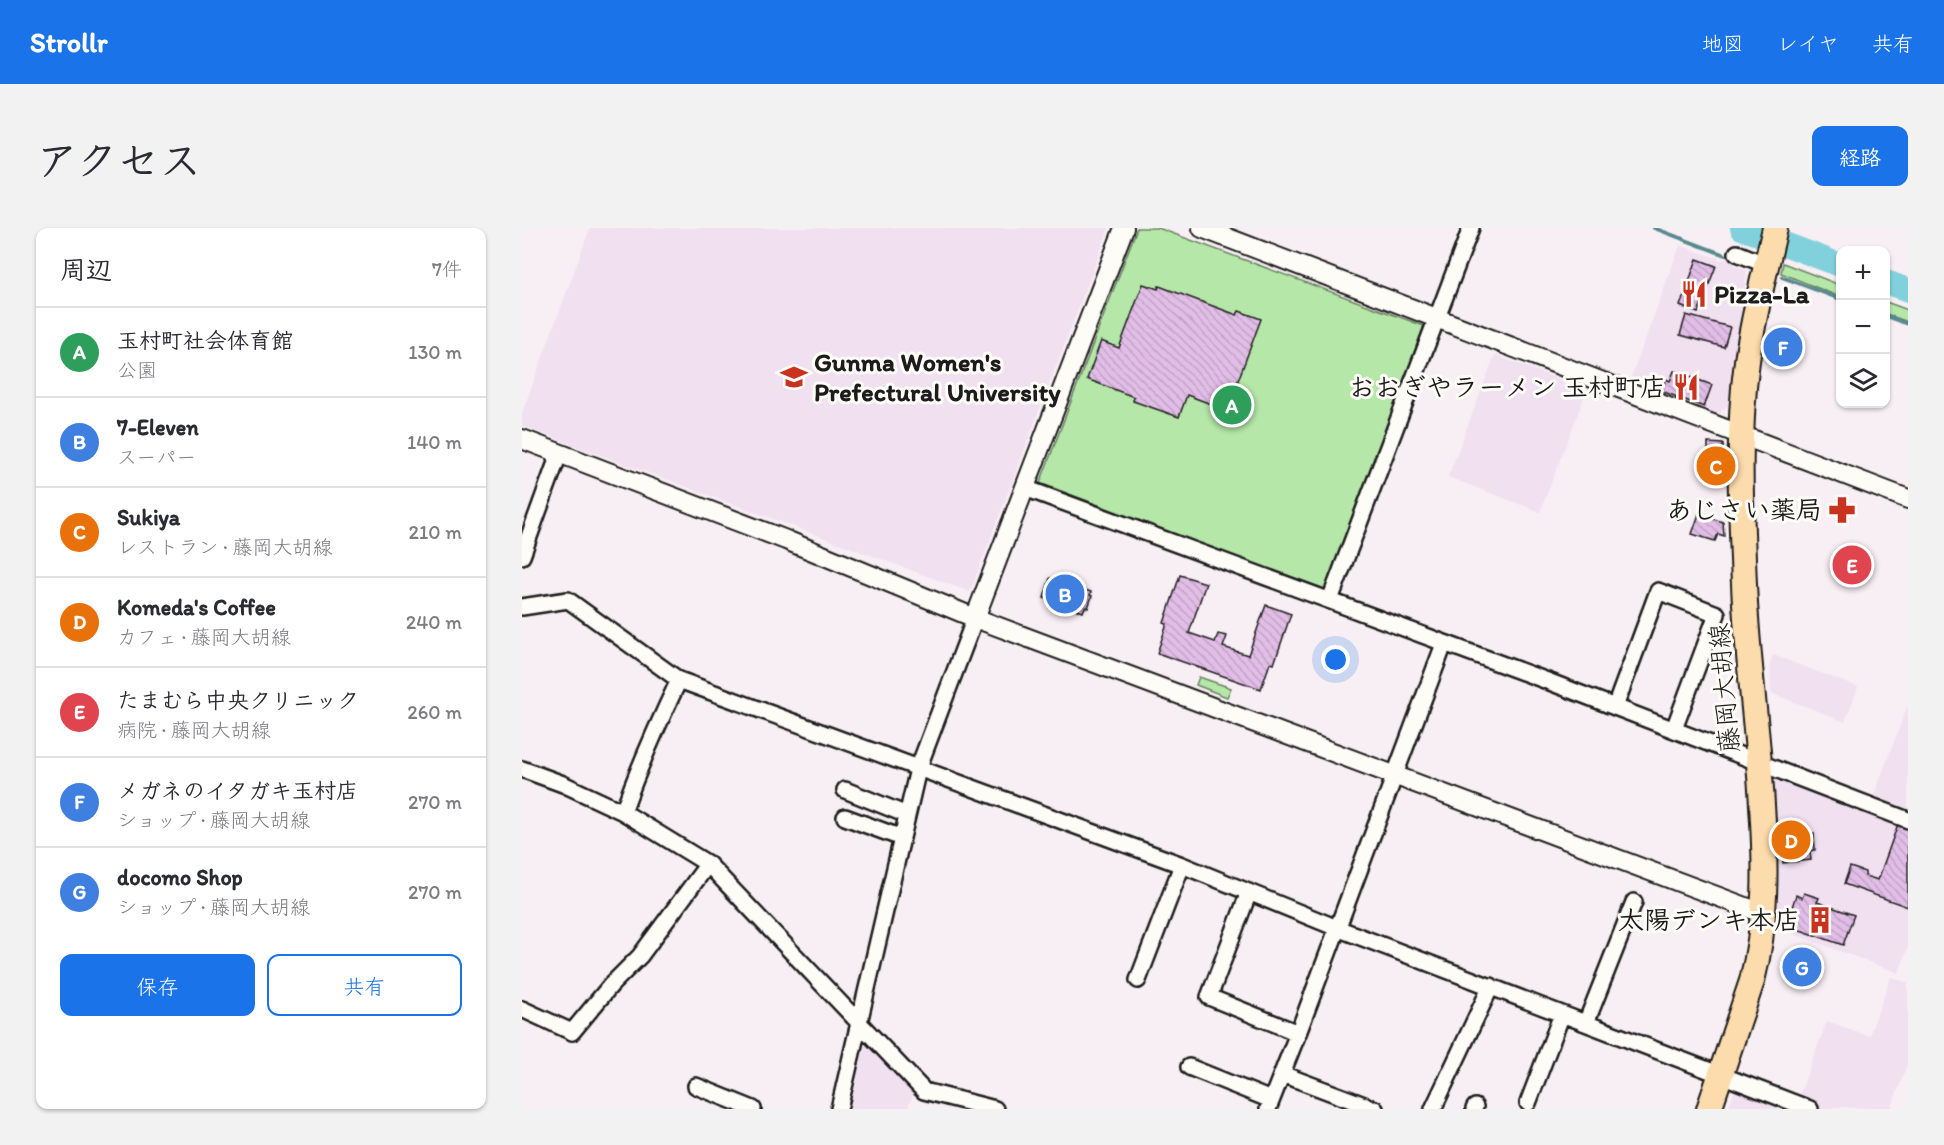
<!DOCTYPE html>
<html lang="ja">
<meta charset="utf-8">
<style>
:root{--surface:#fff;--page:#f2f2f3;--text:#2b2b33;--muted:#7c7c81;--line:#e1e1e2;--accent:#1a73e8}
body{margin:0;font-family:Itim,"Klee One",sans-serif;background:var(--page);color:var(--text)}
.controls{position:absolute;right:18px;top:18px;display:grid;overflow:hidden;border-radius:12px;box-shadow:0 2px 4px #0004}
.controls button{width:54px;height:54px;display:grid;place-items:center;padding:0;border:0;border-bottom:2px solid var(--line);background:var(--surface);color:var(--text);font:30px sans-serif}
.you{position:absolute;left:814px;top:432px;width:21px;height:21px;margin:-15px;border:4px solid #fff;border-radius:50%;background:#1a73e8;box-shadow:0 0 0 9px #1a73e833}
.badge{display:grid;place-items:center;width:39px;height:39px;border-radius:50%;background:var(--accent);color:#fff;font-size:20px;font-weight:700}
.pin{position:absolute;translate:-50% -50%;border:3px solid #fff;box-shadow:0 2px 6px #0006}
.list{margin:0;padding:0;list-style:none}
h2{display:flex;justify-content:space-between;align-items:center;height:78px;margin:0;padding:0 24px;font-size:26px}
h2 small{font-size:20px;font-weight:400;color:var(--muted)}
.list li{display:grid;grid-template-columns:39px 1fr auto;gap:18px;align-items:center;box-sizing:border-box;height:90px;padding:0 24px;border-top:2px solid var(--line)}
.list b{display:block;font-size:22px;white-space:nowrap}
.list p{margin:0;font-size:20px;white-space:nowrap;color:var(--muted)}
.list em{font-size:20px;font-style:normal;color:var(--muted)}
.actions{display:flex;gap:12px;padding:18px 24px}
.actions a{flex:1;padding:14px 0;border:2px solid var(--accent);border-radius:12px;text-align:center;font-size:21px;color:var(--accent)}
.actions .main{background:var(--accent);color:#fff}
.icon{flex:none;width:33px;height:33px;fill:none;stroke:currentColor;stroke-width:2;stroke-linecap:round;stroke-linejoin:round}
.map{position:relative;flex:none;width:1386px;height:881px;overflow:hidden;border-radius:12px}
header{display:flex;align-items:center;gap:36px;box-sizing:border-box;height:84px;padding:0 30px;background:var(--accent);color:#fff}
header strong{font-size:28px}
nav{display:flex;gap:33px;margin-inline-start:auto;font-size:21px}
.intro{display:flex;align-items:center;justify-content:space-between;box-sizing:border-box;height:144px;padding:0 36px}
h1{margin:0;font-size:42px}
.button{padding:15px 27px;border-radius:12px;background:var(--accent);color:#fff;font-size:21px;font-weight:700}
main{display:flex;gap:36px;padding:0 36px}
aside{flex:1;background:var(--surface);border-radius:12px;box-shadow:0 2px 4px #0004}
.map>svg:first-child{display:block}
.built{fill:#f1e0f0}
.park{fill:#b5e8a8;stroke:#688262;stroke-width:1.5}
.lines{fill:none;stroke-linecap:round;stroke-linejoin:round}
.stream{stroke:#59898f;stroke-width:4}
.river{stroke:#81d1dc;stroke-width:24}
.building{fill:url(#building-back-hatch);stroke:#1c1c1c;stroke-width:1.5}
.minor-casing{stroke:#1c1c1c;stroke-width:20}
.tertiary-casing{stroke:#1c1c1c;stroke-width:22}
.primary-casing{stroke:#1c1c1c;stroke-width:28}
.minor{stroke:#fdfcf7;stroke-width:15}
.tertiary{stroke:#fdfcf7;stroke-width:18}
.primary{stroke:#fcdcac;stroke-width:24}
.labels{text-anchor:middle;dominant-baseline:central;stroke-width:6;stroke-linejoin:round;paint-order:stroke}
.poi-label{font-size:26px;font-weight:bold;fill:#1c1c1c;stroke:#fdfcf7;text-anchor:end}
.street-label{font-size:26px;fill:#1c1c1c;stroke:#fdfcf7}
</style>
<header>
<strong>Strollr</strong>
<nav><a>地図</a><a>レイヤ</a><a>共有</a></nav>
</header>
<div class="intro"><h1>アクセス</h1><a class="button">経路</a></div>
<main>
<aside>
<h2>周辺<small>7件</small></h2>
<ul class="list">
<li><span class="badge" style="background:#2e9e5b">A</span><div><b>玉村町社会体育館</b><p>公園</p></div><em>130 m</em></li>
<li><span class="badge" style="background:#3f7fe0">B</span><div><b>7-Eleven</b><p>スーパー</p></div><em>140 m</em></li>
<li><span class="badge" style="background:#e8710a">C</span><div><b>Sukiya</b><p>レストラン · 藤岡大胡線</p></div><em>210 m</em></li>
<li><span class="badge" style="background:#e8710a">D</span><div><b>Komeda's Coffee</b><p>カフェ · 藤岡大胡線</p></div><em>240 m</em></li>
<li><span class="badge" style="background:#e0444e">E</span><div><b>たまむら中央クリニック</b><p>病院 · 藤岡大胡線</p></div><em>260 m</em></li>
<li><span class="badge" style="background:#3f7fe0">F</span><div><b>メガネのイタガキ玉村店</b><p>ショップ · 藤岡大胡線</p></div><em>270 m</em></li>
<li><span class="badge" style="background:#3f7fe0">G</span><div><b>docomo Shop</b><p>ショップ · 藤岡大胡線</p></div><em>270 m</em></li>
</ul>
<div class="actions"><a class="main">保存</a><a>共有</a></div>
</aside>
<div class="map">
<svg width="1386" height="881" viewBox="0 0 1386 881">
<defs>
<pattern id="building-back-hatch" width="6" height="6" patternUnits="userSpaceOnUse" patternTransform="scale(1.5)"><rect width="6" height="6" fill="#e2bde7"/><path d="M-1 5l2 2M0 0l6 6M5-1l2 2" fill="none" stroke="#c1a2c6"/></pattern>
</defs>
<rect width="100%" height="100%" fill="#f8eff4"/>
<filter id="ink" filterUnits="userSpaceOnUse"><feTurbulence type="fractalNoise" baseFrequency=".0167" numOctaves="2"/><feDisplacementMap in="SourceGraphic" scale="12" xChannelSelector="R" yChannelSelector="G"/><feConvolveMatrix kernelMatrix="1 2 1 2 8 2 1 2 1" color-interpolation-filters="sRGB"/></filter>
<g filter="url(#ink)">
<path class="built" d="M68 0H587L448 364 0 198V185Z
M1158 17 1200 32 1204 30 1213 33 1212 37 1225 42 1206 177 1196 186 1108 152Z
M973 127 1065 162 1018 284 926 249Z
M1251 427 1336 459 1323 494 1249 465 1248 436Z
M1386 476V719L1377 745 1255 700 1256 633 1248 545 1346 583Z
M1369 749 1386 755V834L1369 881 1310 879V881H1206L1214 859 1272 881 1305 793 1347 808Z
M344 813 394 864 387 875 386 881H328Z"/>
<path class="park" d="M615 0H636L902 98 805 363 518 255Z
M1261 35 1318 57V69L1259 45Z
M1364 74 1386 82V94L1364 86Z
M677 449 709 460 705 469 674 457Z"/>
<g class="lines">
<path class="stream" d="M1132 0 1203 27
M1260 49 1318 71
M1364 88 1386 96"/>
<path class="river" d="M1220 0 1318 37
M1364 54 1386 62"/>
</g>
<path class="building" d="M1175 31 1194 38 1176 85 1158 78Z
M621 56 636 61 637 58 715 87 717 83 739 91 705 182 665 167 657 189 611 173 612 169 565 151 579 113 597 120Z
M1164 87 1208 99 1202 119 1158 107Z
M1152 143 1190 157 1182 179 1139 163 1144 151 1148 153Z
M1186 215 1201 216V250H1186Z
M1177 286 1201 294 1202 308 1196 306 1193 313 1170 306Z
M658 347 684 355 667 405 693 414 696 406 705 408 701 419 726 427 744 377 769 386 752 436 748 435 739 461 635 425 645 396 642 395Z
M528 350 569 364 568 367 570 368 566 380 563 379 561 384 522 370Z
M1376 596 1386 599V679L1322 656 1328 639 1343 644V648L1356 652Z
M1282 597V606L1292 605 1293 622 1288 623 1289 632 1261 635 1258 599Z
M1282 665 1297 670 1295 674 1332 687 1321 717 1264 697 1274 667 1280 670Z"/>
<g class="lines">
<defs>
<path id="minor" d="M1215 25 1245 37
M503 260 1028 454 1386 592
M0 328 37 226
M808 372 949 0
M0 379 46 372 157 452 660 637 815 700 1288 881
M1093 479 1136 363 1195 386 1152 501
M0 541 41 556 101 584 186 636 402 863 473 881
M323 562 385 587
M101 584C117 538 136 496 157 452
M323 589 380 610
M727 664 687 769 776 805
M616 752 660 637
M0 781 50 804 89 757 118 728 186 636
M1064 795 1112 674
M667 839 749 872
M760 846 853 881
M174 858 231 881
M1006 875 1040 786
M317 881 396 541 453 390
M746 881 778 800 922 416
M911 881 969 758
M952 881 953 879"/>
<path id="tertiary" d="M680 0 1386 271
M0 211 264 312 453 390 1229 681 1241 683
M453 390 602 0"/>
<path id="primary" d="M1187 881 1230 753C1245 695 1244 637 1240 577 1236 503 1225 430 1222 356 1219 282 1215 207 1225 133 1231 89 1243 44 1253 0"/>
</defs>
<use href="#minor" class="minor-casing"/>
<use href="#tertiary" class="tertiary-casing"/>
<use href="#primary" class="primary-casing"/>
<use href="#minor" class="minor"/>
<use href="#tertiary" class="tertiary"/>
<use href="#primary" class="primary"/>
</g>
</g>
<defs>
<symbol id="restaurant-bare" viewBox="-9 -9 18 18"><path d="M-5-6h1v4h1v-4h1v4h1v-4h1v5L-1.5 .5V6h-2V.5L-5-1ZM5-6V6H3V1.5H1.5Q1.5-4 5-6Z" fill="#c8321e" stroke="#fdfcf7" stroke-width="2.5" paint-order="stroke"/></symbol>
<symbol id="university-bare" viewBox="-9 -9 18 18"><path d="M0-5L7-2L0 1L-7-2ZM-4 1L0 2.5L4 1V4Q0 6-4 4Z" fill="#c8321e" stroke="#fdfcf7" stroke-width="2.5" paint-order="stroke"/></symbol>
<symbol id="pharmacy-bare" viewBox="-9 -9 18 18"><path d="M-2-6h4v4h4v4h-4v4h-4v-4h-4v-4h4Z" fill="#c8321e" stroke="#fdfcf7" stroke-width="2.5" paint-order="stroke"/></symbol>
<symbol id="building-bare" viewBox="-9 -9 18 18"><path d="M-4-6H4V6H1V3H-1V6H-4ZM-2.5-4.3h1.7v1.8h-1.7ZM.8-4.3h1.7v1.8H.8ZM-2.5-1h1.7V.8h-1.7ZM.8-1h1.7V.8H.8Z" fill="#c8321e" stroke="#fdfcf7" stroke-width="2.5" paint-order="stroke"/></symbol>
</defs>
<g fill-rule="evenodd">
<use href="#restaurant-bare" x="1153" y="47" width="38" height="38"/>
<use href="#university-bare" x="253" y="130" width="38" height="38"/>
<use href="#restaurant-bare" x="1145" y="140" width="38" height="38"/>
<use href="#pharmacy-bare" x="1301" y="263" width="38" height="38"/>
<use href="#building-bare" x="1279" y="673" width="38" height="38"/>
</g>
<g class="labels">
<g class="poi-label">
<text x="1192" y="66" text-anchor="start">Pizza-La</text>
<text x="292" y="134" text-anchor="start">Gunma Women's<tspan x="292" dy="30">Prefectural University</tspan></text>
<text x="1144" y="159">おおぎやラーメン 玉村町店</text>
<text x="1300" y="282">あじさい薬局</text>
<text x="1278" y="692">太陽デンキ本店</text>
</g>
<g class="street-label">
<text transform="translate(1202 460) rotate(-95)">藤岡大胡線</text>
</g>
</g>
</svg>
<div class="controls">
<button>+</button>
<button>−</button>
<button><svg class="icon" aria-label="layers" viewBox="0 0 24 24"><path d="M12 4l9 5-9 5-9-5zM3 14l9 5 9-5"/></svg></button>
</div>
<div class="you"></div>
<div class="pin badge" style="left:710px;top:177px;background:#2e9e5b">A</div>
<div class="pin badge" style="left:543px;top:366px;background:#3f7fe0">B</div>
<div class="pin badge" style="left:1194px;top:238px;background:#e8710a">C</div>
<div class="pin badge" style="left:1269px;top:612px;background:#e8710a">D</div>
<div class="pin badge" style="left:1330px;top:337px;background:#e0444e">E</div>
<div class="pin badge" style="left:1261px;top:119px;background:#3f7fe0">F</div>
<div class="pin badge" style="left:1280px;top:739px;background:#3f7fe0">G</div>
</div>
</main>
